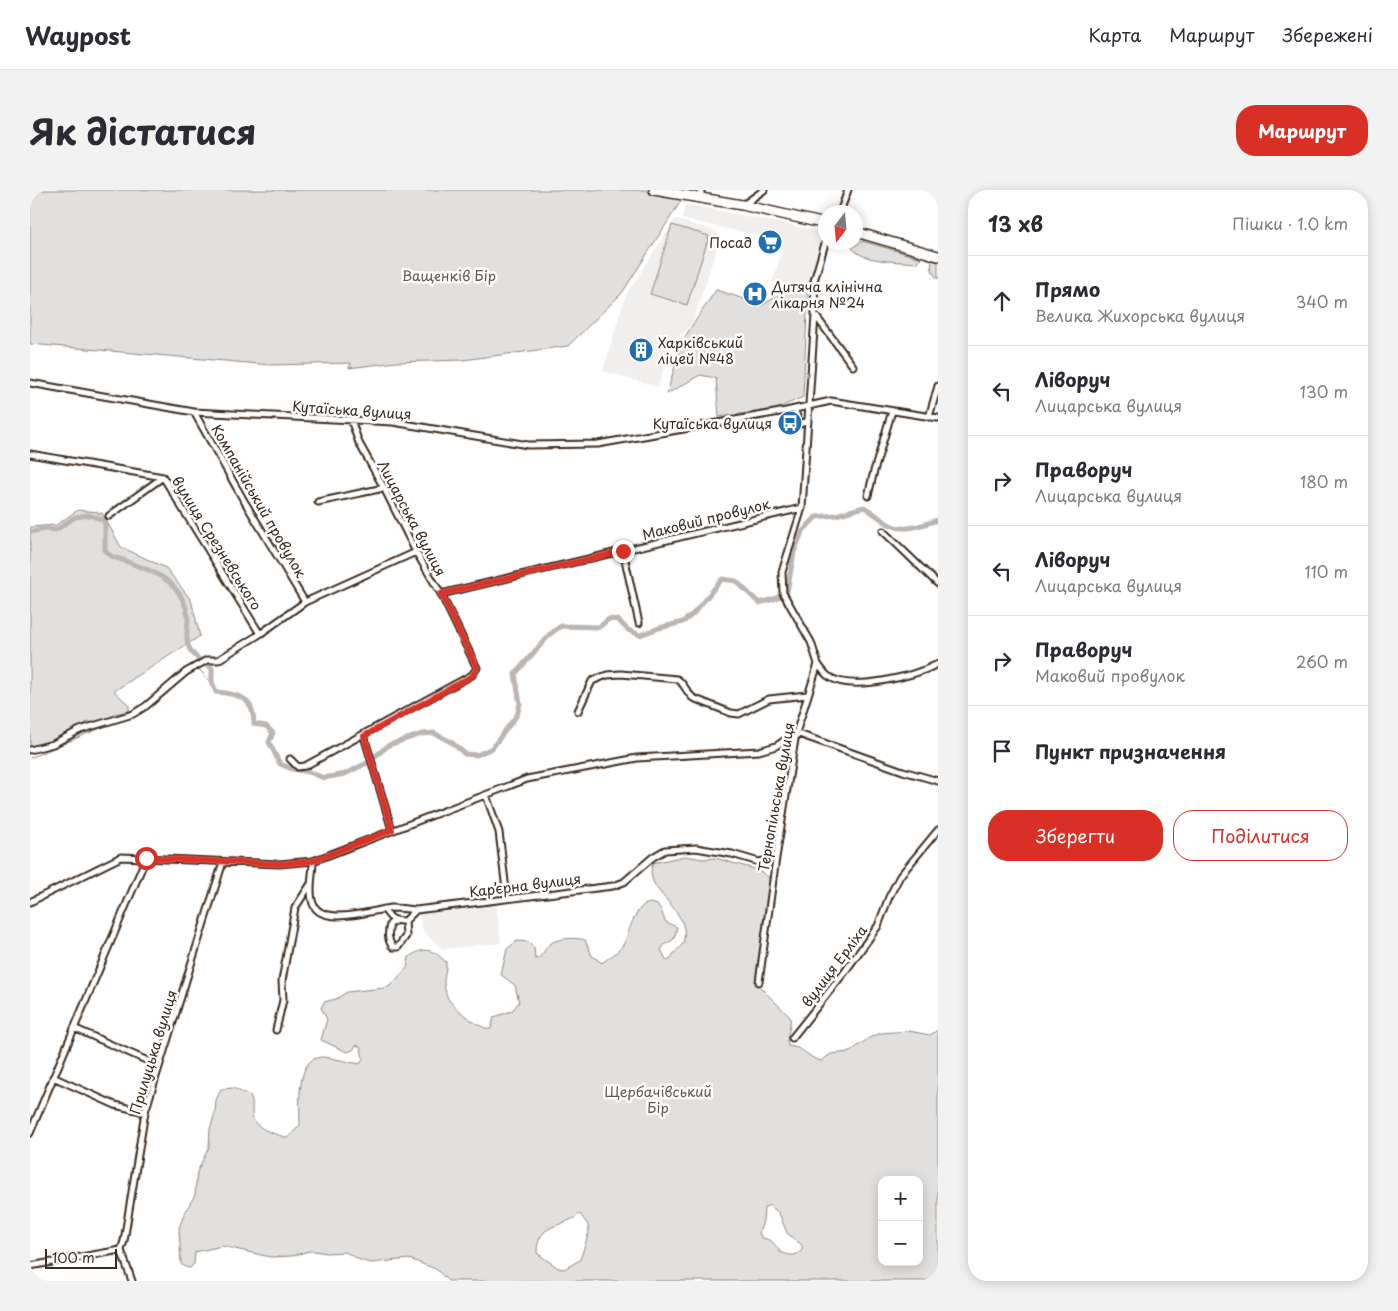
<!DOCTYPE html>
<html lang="uk">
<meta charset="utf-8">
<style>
:root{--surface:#fff;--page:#f2f2f3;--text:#2b2b33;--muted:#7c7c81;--line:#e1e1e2;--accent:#d93025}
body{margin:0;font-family:"Playpen Sans",sans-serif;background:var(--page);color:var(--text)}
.controls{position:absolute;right:15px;bottom:15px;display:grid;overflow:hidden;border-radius:10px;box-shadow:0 2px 12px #0003}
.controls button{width:45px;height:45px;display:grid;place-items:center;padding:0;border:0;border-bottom:1px solid var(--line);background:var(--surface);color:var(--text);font:25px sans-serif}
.compass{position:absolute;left:788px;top:15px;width:45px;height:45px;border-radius:50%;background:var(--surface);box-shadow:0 2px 12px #0003;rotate:196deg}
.scale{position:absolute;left:15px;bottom:12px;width:72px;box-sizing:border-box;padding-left:5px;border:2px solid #3b2a1e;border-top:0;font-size:14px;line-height:18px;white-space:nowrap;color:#3b2a1e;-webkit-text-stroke:4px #fff;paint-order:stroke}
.stop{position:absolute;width:15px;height:15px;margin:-11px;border:4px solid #d93025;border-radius:50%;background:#fff}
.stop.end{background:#d93025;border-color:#fff;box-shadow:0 1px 5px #0008}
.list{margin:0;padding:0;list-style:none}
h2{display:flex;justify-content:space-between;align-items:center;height:65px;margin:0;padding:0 20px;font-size:21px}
h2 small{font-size:16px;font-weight:400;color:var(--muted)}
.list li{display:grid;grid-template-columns:32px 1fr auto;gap:15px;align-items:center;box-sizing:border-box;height:90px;padding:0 20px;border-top:1px solid var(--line)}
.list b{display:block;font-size:19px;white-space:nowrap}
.list p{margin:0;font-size:16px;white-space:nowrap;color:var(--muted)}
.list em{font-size:16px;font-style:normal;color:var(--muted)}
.actions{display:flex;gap:10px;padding:15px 20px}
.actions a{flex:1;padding:11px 0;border:1px solid var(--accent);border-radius:20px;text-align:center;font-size:18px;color:var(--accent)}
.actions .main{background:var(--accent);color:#fff}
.icon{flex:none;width:28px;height:28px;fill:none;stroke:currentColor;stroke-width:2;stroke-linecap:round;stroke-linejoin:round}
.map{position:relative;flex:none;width:908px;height:1091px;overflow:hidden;border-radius:20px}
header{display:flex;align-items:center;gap:30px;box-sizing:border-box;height:70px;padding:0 25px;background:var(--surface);border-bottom:1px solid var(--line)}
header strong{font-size:24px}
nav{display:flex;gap:28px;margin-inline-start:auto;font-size:18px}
.intro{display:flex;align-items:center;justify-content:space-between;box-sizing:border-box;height:120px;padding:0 30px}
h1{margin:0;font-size:35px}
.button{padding:12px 22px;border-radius:20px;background:var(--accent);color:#fff;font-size:18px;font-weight:700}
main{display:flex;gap:30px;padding:0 30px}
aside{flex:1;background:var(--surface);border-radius:20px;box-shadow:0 2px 12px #0003}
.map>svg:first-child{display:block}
.built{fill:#f1efee}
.green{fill:#e2e0de;stroke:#8e857e;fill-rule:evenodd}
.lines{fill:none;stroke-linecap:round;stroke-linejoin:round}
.stream{stroke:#887e77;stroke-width:1}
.canal{stroke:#bcb6b3;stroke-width:5}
.street-casing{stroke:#3b2a1e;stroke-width:9}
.highway-casing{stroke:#3b2a1e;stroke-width:12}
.street{stroke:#fff;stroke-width:5}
.highway{stroke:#fff;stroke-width:9}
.route{stroke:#d93025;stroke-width:6}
.labels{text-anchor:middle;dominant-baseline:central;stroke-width:5;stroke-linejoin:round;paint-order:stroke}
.poi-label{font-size:14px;fill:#3b2a1e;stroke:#fff;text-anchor:end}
.park-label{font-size:14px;fill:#65584e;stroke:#fff}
.street-label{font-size:14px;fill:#3b2a1e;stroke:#fff}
</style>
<header>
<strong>Waypost</strong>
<nav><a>Карта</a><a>Маршрут</a><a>Збережені</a></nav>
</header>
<div class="intro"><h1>Як дістатися</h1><a class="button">Маршрут</a></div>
<main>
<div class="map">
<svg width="908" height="1091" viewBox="0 0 908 1091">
<rect width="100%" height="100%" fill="#fff"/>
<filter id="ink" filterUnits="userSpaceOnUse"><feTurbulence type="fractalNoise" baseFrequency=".02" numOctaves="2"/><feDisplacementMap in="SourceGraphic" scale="10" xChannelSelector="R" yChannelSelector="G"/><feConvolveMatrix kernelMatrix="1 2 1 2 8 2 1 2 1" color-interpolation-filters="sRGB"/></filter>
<g filter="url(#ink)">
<path class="built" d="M655 14 795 42 783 89 782 101 742 92 752 62 728 56 730 46 652 29Z
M645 29 688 42 690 48 662 135 646 149 639 162 628 197 573 181 595 107Z
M466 713 471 753 412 759 393 741 388 722Z"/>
<path class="green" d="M0 0H658L592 103 538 156 433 170 366 172 319 178 321 173 241 175 0 154Z
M642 35 679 46 657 115 620 104Z
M832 51 891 68 887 73C869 71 834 73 822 58Z
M902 70 908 72V89C903 85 900 77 902 70Z
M758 99 778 103 773 207 746 219 689 227 686 188 670 185 637 204 652 151 686 100 733 115Z
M48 320 68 322V324L72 323 91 357 136 378 161 410 170 446 84 501 99 515V521L84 524 82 529 63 534 59 531 23 554 0 560V337L26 335Z
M655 666 673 669 685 668 728 680 740 688 727 794 760 827C762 837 755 846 758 856 776 858 776 867 791 871L801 864 820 862 839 848 851 843 879 841 900 845 908 840V1091H418L406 1079 379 1069 341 1073 330 1070 315 1062 296 1063 285 1061H279L262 1066 240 1067 192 1056 165 1062 164 1074 160 1078 155 1077 151 1074 149 1038 155 1022 165 1005 167 982 179 957 180 939 185 923 186 910 191 899 203 898 220 906C224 913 221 922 223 929 227 940 249 945 258 948L270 935C270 917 265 867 292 867 304 868 318 872 330 874L333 869 331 857 326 855 323 860 317 862 291 850 297 829 291 818 294 812 306 809 317 802 354 798 360 796 377 778 379 767C395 756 402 759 416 772 417 779 414 785 414 791 414 796 416 806 419 810 427 820 449 839 461 839L464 827 482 821 489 812 485 795 471 785 477 759 487 751 499 752 504 757 505 769 510 767C513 764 516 757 520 754 527 748 546 747 555 750L562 766 572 773C578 768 589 762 593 755 599 746 606 704 627 715 633 719 632 727 636 732 639 734 644 736 647 737L644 749 634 755 631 760 637 771 641 769C643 761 652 759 654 750 660 716 611 702 623 673ZM852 990H889V1072H852ZM739 1015 749 1023 757 1043 772 1055V1060C764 1068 759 1065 750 1062 746 1054 740 1049 732 1048L729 1043 733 1031 734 1018ZM550 1024 558 1035 559 1042 550 1070 534 1079 528 1078 507 1063C507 1032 531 1039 550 1024Z"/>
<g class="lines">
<path class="stream" d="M118 518C137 507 149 489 168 479 174 482 175 490 182 492
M0 568 87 531"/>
<path class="canal" d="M0 342 15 339 26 340 45 327 59 325 73 330 75 334V361C84 370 87 367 98 372 113 378 132 384 143 396 151 404 157 416 158 427 158 438 154 451 161 461 166 469 174 473 182 478V492L186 502C209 504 224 507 224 534L236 536 243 543 239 552 250 574 262 579 279 582 294 588 315 584 337 573 359 555 392 544 404 543 421 552 435 564 447 565 462 558 487 525 490 514 485 484 520 444 531 436 569 437 579 429 588 430 598 440 610 445 629 438 653 432 663 424 692 389 706 391 729 413 744 409 750 406
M757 402 764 362 772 342 786 327 806 325 834 317C843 322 849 328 857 333 874 344 891 335 908 330"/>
<defs>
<path id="street" d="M671 8V0
M713 15 734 0
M810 22 818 0
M785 125 823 176
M0 193 164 222 363 232 498 255 568 254 756 221 801 211 908 228
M761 220 764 219 770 234 778 231
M164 222 213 309 275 412
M899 227 908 196
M0 264 133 287 230 444
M838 306 844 281 862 221
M288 312 354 298
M79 326 133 287
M853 341 908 394
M593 361 609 433
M411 404 772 318
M788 474C791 478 794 483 798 486 821 503 884 486 908 474
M548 521 562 491 577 485 591 484 647 489C655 494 656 502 663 508L701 523 709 524 739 509 777 505
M334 546 362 640
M0 560 23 554 50 540 103 524 116 516 156 482 177 470H188L230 444 275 412 386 362
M260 569 268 577 275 576 442 485 447 478 411 404 386 362 354 298 329 253 321 230
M456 605 469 642 477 708
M283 671C283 684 279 697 282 710 287 739 342 720 362 718 370 718 378 719 386 720L583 696 594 692 623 667 635 660 666 658 702 664 729 672 746 668
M0 712 91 667 249 674 283 671 497 589 607 568 729 561 746 556 766 543 873 581 908 591
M354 719C360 729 363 731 375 731
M365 731 360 734C358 743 357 750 363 757H368L376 746 375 731 386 720
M729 792 746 668 766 543 788 474 781 452 753 403 752 382 772 318 785 125 784 91 796 50
M44 838 129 876
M246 840 253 810 252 791 265 718 280 695
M762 848 814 783 848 736 859 707 870 686 908 640
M23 887 85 915 115 922
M0 943 116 668
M91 1060 102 1091
M0 1076 91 1060 94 1051 115 922 193 672"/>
<path id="highway" d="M624 0 712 15 796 34
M826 42 908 66"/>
</defs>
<use href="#street" class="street-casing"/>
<use href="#highway" class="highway-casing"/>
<use href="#street" class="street"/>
<use href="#highway" class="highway"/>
</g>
</g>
<g class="lines" filter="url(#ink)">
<path class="route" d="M116 668 249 674 283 671 362 640 334 546 442 486 447 478 411 404 593 361"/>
</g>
<defs>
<symbol id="supermarket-disc" viewBox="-11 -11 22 22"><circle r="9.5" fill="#1f6fb2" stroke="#fff"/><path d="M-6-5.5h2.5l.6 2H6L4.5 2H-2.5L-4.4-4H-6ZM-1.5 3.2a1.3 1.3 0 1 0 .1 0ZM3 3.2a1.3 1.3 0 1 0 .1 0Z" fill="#fff"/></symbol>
<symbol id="hospital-disc" viewBox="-11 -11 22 22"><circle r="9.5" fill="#1f6fb2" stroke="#fff"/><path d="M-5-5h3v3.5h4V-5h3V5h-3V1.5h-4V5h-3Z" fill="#fff"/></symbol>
<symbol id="building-disc" viewBox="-11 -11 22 22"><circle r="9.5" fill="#1f6fb2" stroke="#fff"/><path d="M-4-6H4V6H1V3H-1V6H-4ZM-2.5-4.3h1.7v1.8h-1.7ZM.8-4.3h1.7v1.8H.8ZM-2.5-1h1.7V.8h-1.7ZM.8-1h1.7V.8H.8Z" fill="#fff"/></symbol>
<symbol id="bus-disc" viewBox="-11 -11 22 22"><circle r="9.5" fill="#1f6fb2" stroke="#fff"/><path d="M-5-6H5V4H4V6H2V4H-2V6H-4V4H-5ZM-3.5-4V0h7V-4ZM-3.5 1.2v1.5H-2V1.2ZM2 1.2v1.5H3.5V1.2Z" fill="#fff"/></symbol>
</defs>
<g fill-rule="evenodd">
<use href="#supermarket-disc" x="726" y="38" width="28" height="28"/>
<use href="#hospital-disc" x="711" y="90" width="28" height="28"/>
<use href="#building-disc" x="597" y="146" width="28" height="28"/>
<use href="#bus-disc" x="746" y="219" width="28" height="28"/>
</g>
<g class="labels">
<g class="poi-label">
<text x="722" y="52">Посад</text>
<text x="742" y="96" text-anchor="start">Дитяча клінічна<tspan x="742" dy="16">лікарня №24</tspan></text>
<text x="628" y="152" text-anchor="start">Харківський<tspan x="628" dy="16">ліцей №48</tspan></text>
<text x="742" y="233">Кутаїська вулиця</text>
</g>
<g class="park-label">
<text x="419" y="85">Ващенків Бір</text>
<text x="628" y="901">Щербачівський<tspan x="628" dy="16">Бір</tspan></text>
</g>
<g class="street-label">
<text transform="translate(322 220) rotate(4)">Кутаїська вулиця</text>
<text transform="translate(229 311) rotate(60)">Компанійський провулок</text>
<text transform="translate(382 328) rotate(62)">Лицарська вулиця</text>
<text transform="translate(676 329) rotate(-14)">Маковий провулок</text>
<text transform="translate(187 353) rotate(58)">вулиця Срезневського</text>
<text transform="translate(746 607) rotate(-80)">Тернопільська вулиця</text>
<text transform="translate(495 695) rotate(-7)">Кар’єрна вулиця</text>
<text transform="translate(804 776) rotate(-53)">вулиця Ерліха</text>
<text transform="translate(123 862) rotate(-73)">Прилуцька вулиця</text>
</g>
</g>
</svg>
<div class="controls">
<button>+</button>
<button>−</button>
</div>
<svg class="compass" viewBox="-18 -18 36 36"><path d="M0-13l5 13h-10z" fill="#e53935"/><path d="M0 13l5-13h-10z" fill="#7c7c81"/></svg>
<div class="scale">100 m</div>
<div class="stop" style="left:116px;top:668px"></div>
<div class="stop end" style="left:593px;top:361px"></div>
</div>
<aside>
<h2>13 хв<small>Пішки · 1.0 km</small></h2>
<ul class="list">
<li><svg class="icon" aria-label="ahead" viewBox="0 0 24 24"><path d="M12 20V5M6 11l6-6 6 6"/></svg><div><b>Прямо</b><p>Велика Жихорська вулиця</p></div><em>340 m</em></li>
<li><svg class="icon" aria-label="left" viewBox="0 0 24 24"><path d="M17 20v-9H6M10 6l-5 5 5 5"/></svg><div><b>Ліворуч</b><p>Лицарська вулиця</p></div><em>130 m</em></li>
<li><svg class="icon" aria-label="right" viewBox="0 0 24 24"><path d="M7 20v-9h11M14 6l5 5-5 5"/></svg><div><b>Праворуч</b><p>Лицарська вулиця</p></div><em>180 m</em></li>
<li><svg class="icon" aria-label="left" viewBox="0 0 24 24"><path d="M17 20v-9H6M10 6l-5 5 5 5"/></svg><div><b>Ліворуч</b><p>Лицарська вулиця</p></div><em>110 m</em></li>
<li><svg class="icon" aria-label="right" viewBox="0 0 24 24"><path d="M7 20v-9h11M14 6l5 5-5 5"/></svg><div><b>Праворуч</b><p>Маковий провулок</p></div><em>260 m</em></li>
<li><svg class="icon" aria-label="arrive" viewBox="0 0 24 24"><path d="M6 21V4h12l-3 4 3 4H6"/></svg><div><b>Пункт призначення</b></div></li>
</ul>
<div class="actions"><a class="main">Зберегти</a><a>Поділитися</a></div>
</aside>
</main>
